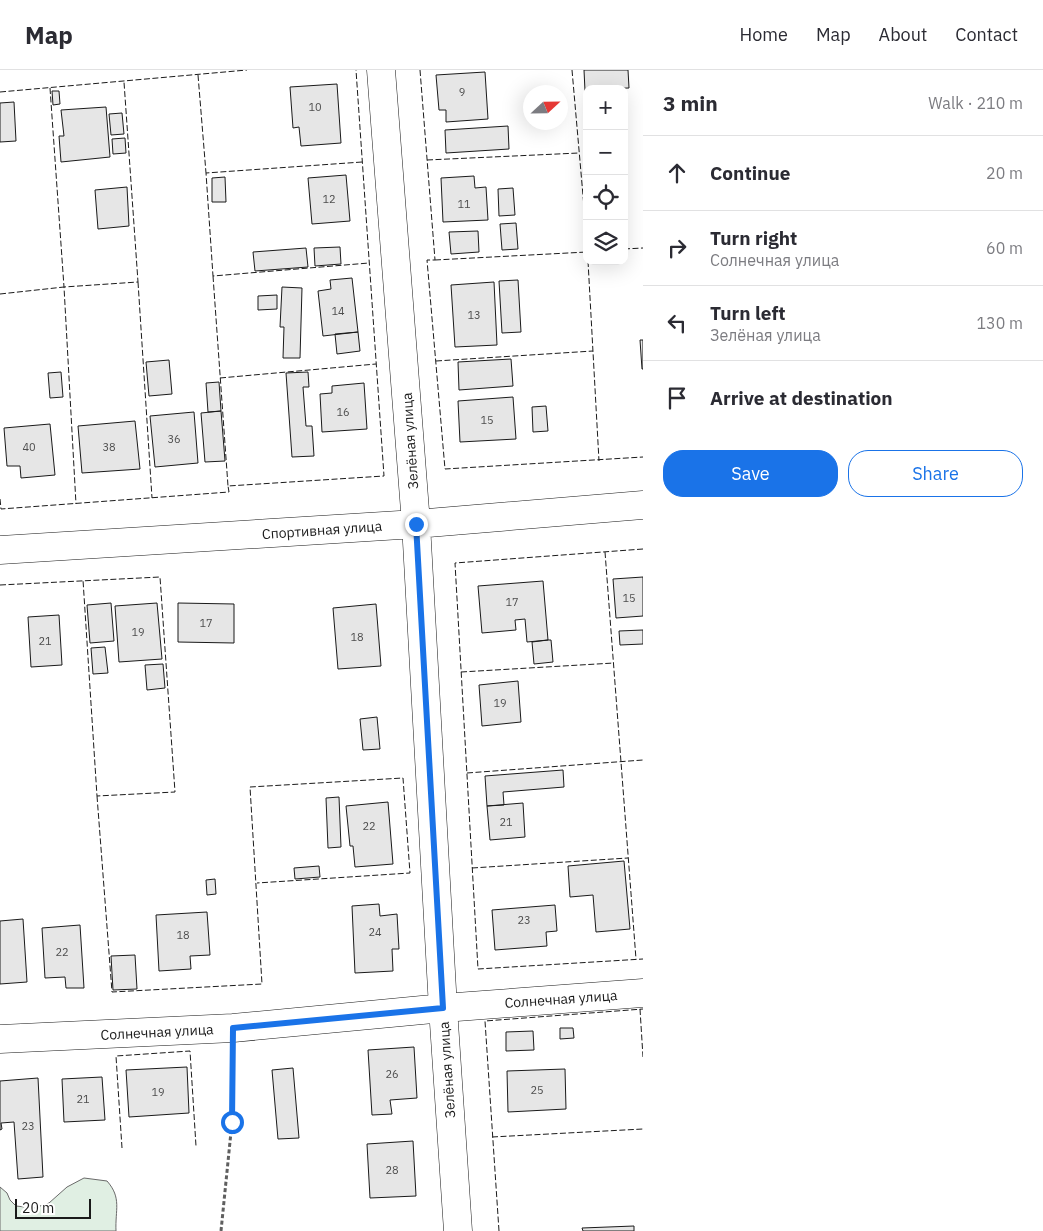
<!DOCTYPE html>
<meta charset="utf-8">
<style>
:root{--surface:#fff;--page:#f2f2f3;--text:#2b2b33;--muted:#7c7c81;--line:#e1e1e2;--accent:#1a73e8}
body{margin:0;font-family:"IBM Plex Sans",sans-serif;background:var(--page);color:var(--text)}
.controls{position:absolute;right:15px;top:15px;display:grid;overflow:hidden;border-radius:10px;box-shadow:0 5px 20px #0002}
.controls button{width:45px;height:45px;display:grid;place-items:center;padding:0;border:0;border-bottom:1px solid var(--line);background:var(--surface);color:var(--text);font:25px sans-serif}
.compass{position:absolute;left:523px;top:15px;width:45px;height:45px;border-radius:50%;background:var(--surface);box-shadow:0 5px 20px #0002;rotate:68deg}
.scale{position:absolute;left:15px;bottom:12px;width:76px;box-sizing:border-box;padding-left:5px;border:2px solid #1a1a1a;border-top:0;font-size:14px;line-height:18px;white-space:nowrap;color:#1a1a1a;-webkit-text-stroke:4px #fff;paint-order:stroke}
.stop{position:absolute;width:15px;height:15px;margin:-11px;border:4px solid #1a73e8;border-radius:50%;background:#fff}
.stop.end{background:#1a73e8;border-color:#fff;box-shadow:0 1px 5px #0008}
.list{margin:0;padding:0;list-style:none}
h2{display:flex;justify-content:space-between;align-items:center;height:65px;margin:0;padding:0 20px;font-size:21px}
h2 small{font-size:16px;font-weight:400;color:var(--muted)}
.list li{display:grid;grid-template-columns:32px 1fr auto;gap:15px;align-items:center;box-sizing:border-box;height:75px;padding:0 20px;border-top:1px solid var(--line)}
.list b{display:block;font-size:19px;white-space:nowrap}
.list p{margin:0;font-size:16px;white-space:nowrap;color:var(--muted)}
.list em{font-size:16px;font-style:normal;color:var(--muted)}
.actions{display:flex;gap:10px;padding:15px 20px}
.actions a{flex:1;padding:11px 0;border:1px solid var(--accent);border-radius:20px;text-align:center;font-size:18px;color:var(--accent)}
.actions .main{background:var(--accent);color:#fff}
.icon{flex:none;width:28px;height:28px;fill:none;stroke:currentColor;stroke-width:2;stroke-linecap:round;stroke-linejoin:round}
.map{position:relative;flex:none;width:643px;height:1161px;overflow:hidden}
header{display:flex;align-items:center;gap:30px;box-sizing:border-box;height:70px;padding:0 25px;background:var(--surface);border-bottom:1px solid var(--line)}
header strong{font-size:24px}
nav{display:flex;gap:28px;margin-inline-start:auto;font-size:18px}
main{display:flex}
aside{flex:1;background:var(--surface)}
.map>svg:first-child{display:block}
.green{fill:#e0efe3;stroke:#6a6a6a}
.building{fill:#e6e6e6;stroke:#1a1a1a}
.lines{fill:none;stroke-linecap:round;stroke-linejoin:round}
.minor-casing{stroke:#1a1a1a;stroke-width:29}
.path{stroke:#5f5f5f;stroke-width:3;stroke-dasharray:4 2.5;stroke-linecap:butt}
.minor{stroke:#fff;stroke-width:28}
.fence{stroke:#1a1a1a;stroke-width:1;stroke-dasharray:6 2.5;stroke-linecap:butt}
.route{stroke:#1a73e8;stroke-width:6}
.labels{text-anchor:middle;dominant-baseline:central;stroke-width:4;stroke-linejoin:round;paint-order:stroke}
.number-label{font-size:11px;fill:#4d4d4d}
.street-label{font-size:14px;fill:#1a1a1a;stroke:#fff}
</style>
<header>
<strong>Map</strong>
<nav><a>Home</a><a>Map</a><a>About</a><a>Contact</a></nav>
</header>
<main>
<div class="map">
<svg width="643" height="1161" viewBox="0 0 643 1161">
<rect width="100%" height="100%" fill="#fff"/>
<path class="green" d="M84 1108 107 1111C122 1128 115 1140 116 1161H0V1117L7 1123 10 1130 16 1136 34 1138 49 1133 67 1117Z"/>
<path class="building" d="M584 0H628L629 18 587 19V21H585Z
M485 2 488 49 446 52V40H439L436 5Z
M337 14 341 73 301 76 299 57 293 58 290 17Z
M52 21H59L60 34 53 35Z
M14 32 16 71 0 72V33Z
M106 37 110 87 61 92 59 66H64L61 40Z
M122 43 124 64 111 65 109 44Z
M508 56 509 79 446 83 445 60Z
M125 68 126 83 113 84 112 69Z
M346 105 350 151 312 154 308 108Z
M474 106 475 118 486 117 488 150 443 152 441 108Z
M225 107 226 132H212V108Z
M127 117 129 156 98 159 95 120Z
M513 118 515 145 499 146 498 119Z
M516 153 518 179 502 180 500 154Z
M478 161 479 182 451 184 449 162Z
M340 177 341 194 315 196 314 178Z
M306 178 308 197 255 201 253 182Z
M352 208 358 262 323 266 318 221 331 219 330 210Z
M518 210 521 262 502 263 499 211Z
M494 212 497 275 455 277 451 215Z
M282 217 302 218 300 288H283L284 257H280Z
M277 225V239L258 240V226Z
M358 262 360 281 337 284 335 264Z
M640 270H643V299H642Z
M511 289 513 316 459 320 458 292Z
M169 290 172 324 149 326 146 292Z
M61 302 63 327 50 328 48 303Z
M308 302 309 317H303L306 356H312L314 386 292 387 286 303Z
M219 312 221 341 208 342 206 313Z
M364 313 367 359 322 362 320 324 332 323V316Z
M513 327 516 369 460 372 458 331Z
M546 336 548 361 533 362 532 337Z
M221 341 225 391 205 392 201 343Z
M194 342 198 393 155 397 150 346Z
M135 351 140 399 82 403 78 356Z
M50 354 55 405 21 408 20 396H7L4 358Z
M643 507V546L616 548 613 509Z
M543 511 548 570 527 572 525 549 515 550 516 560 482 563 478 516Z
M111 533 114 571 90 573 87 535Z
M157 533 162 589 119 592 115 536Z
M178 533 234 534V573L178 572Z
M376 534 381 596 338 599 333 538Z
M59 545 62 595 31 597 28 547Z
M643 560V574L620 575 619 561Z
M548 570H551L553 592 534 594 532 572Z
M105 577 108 603 93 604 91 578Z
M163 594 165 618 147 620 145 595Z
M518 611 521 652 482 656 479 615Z
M377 647 380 679 363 680 360 649Z
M563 700 564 717 503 722 504 735 487 736 485 706Z
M339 727 341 777 328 778 326 728Z
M388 732 393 794 355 797 353 776H350L346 736Z
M523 733 525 767 490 770 487 736Z
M624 791 630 859 596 862 593 825 570 827 568 796Z
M319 796 320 807 295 809 294 798Z
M215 809 216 824 207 825 206 810Z
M379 834 380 846 397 844 399 879H392L393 901 355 903 352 836Z
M555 835 557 861 546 862 547 876 495 880 492 840Z
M207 842 210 885 190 886 191 899 159 901 156 845Z
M23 849 27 912 0 914V851Z
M80 855 84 918H66L65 907 45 908 42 858Z
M135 885 137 919 113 920 111 886Z
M560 958H573L574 968 560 969Z
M533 961 534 980 506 981V962Z
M414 977 417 1028 390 1030 392 1044 372 1045 368 980Z
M187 997 189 1043 129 1047 126 1000Z
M293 998 299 1068 278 1069 272 1000Z
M565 999 566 1039 508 1042 507 1001Z
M102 1007 105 1050 64 1052 62 1009Z
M38 1008 43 1107 18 1109 14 1052 1 1053 2 1059 0 1060V1011Z
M413 1071 416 1126 370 1128 367 1074Z
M634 1156V1161H583L582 1158Z"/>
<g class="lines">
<defs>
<path id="minor" d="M381 0 416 454 443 938 458 1161
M0 480 416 454 643 435
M0 969 233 958 443 938 643 923"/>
</defs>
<use href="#minor" class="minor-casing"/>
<path class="path" d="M221 1161 232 1052 233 984"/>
<use href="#minor" class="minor"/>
<path class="fence" d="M420 0 435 190H427L445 399 643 387
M572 0 587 171
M198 5 206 103
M50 18 64 217 138 212 124 12
M0 22 247 0
M427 90 579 83
M362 92 206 103 213 206 369 193
M624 179 643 178
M435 190 587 182
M588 191 599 391
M213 206 228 416
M138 212 152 428
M0 224 64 217 76 434
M436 291 593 281
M220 308 376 294
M0 429 1 439 229 422 228 416 384 406 356 0
M643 479 455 493 478 899 643 889
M605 482 636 889
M0 515 160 507 175 722 97 726 83 510
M461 602 614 593
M467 703 643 690
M97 726 112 922 262 914 250 717 403 708 410 803 257 813
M472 798 628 788
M640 939 643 987
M492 1067 643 1059
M122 1078 116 986 190 981 196 1076
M499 1161 485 951 643 939"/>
</g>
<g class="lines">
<path class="route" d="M232 1052 233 958 443 938 416 454"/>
</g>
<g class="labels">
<g class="number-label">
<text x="462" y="22">9</text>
<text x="315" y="37">10</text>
<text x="329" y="129">12</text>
<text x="464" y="134">11</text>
<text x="338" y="241">14</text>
<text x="474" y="245">13</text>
<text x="343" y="342">16</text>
<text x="487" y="350">15</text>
<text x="174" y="369">36</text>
<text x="29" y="377">40</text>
<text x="109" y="377">38</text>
<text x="629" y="528">15</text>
<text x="512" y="532">17</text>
<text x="206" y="553">17</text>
<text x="138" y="562">19</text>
<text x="357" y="567">18</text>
<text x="45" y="571">21</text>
<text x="500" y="633">19</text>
<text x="506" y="752">21</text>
<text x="369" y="756">22</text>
<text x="524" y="850">23</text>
<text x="375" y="862">24</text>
<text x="183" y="865">18</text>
<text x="62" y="882">22</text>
<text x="392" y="1004">26</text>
<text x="537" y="1020">25</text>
<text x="158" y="1022">19</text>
<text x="83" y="1029">21</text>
<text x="28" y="1056">23</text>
<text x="392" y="1100">28</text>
</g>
<g class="street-label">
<text transform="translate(410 371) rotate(-94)">Зелёная улица</text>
<text transform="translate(322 460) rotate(-4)">Спортивная улица</text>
<text transform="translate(561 929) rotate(-4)">Солнечная улица</text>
<text transform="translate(157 962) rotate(-3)">Солнечная улица</text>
<text transform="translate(447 1000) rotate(-94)">Зелёная улица</text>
</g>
</g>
</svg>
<div class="controls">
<button>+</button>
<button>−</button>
<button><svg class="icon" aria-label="locate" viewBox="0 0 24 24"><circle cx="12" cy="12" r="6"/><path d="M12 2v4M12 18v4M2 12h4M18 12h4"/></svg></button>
<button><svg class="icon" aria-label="layers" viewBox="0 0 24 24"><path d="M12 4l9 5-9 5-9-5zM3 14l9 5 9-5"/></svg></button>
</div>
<svg class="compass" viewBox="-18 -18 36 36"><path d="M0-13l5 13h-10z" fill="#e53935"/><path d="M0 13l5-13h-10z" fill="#7c7c81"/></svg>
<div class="scale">20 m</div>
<div class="stop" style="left:232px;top:1052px"></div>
<div class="stop end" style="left:416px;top:454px"></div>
</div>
<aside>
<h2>3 min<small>Walk · 210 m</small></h2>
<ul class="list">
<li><svg class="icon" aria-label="ahead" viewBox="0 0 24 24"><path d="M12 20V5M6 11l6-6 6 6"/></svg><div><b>Continue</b></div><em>20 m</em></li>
<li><svg class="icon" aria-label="right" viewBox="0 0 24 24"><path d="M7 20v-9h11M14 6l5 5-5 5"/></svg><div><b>Turn right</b><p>Солнечная улица</p></div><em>60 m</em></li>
<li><svg class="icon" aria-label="left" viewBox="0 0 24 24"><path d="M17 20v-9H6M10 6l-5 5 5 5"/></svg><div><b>Turn left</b><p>Зелёная улица</p></div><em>130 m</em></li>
<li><svg class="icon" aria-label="arrive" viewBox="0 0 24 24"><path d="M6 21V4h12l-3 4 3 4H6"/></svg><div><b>Arrive at destination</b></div></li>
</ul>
<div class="actions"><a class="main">Save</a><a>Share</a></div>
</aside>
</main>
